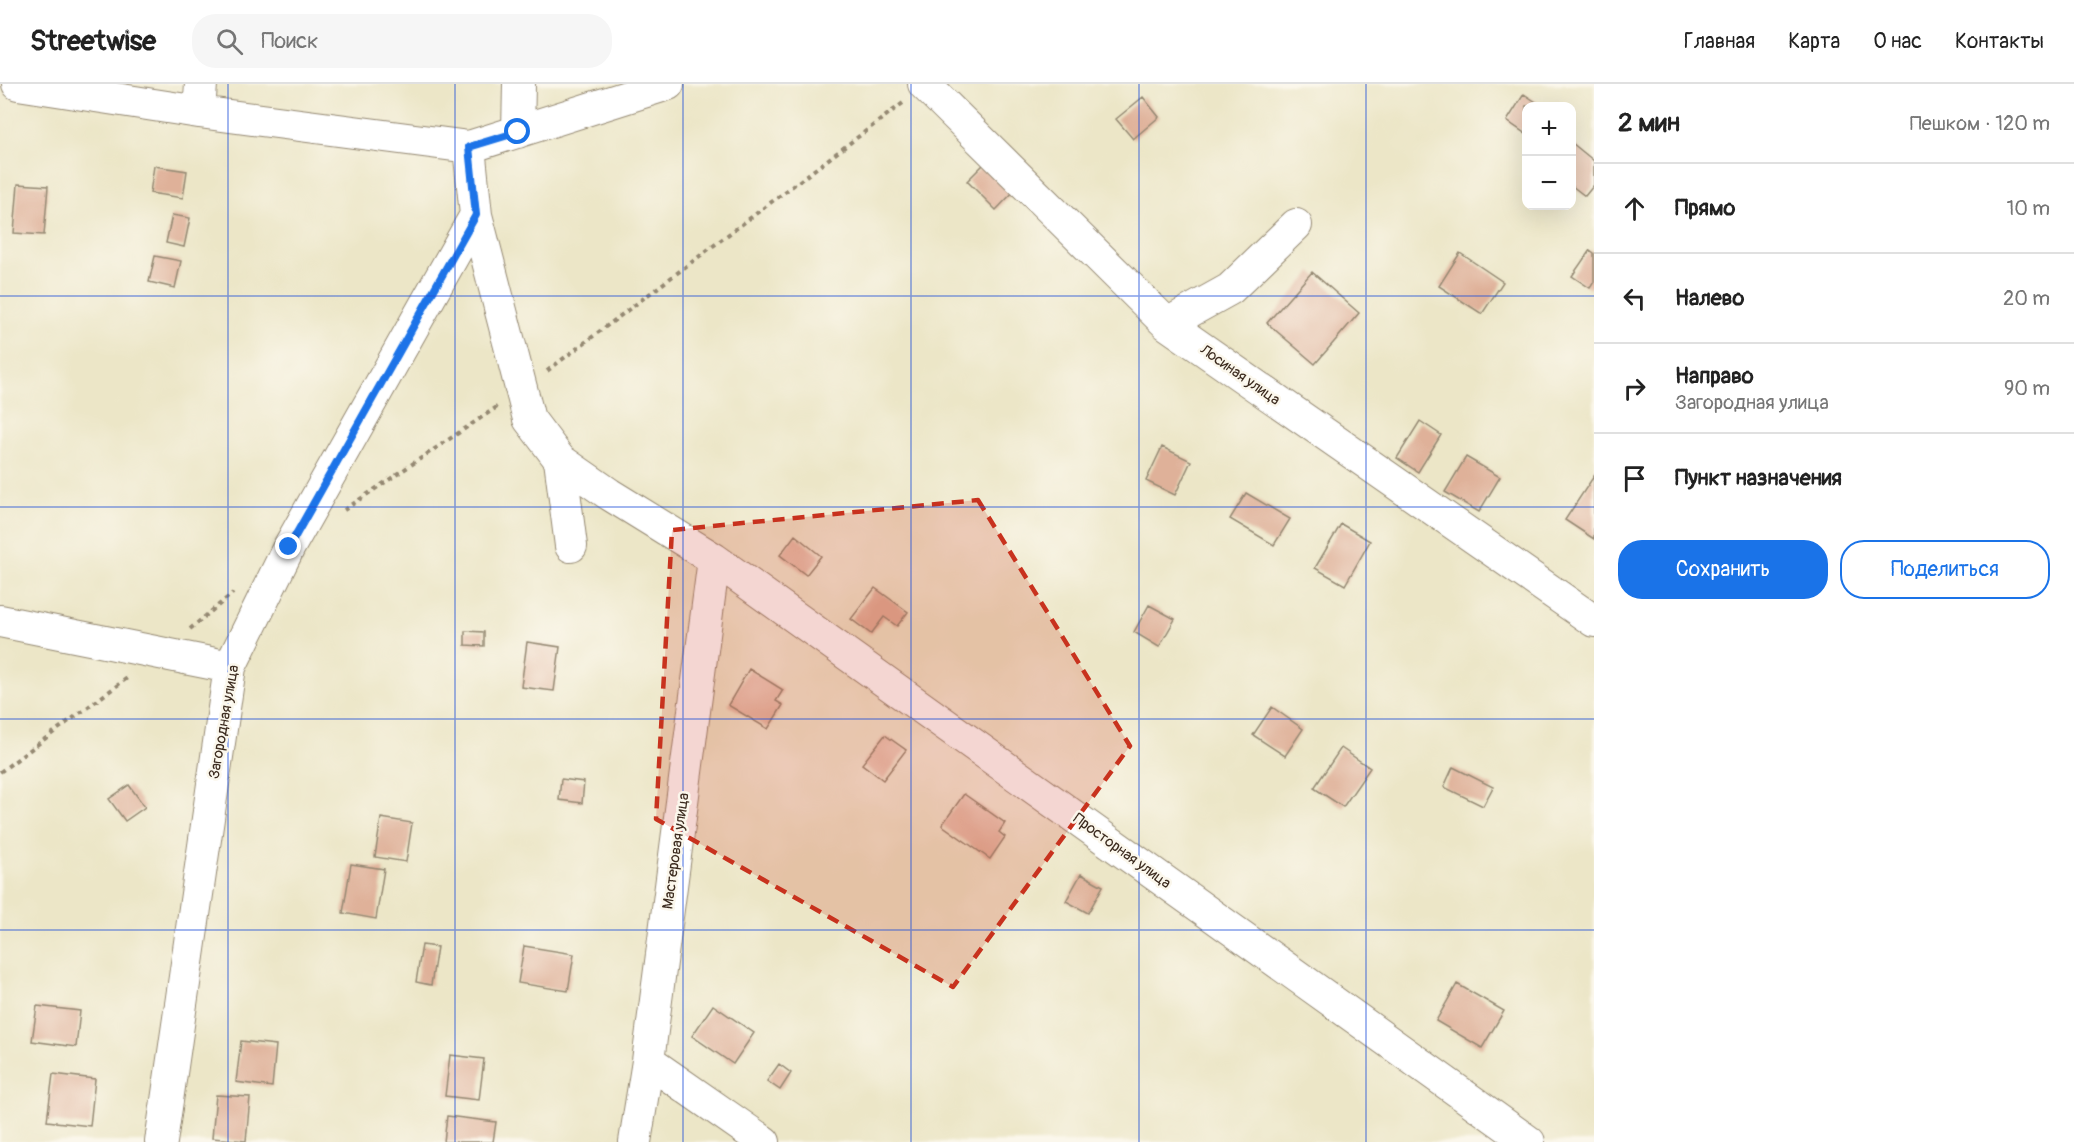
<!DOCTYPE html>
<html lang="ru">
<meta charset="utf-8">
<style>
:root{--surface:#fff;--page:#f6f6f6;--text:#222;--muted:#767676;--line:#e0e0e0;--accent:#1a73e8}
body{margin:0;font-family:Pangolin,sans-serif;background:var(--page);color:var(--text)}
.controls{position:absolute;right:18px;top:18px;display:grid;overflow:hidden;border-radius:12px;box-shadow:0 6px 24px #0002}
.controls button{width:54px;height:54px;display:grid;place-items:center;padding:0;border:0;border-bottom:2px solid var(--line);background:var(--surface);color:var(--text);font:30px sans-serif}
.stop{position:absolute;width:18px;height:18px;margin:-14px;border:4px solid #1a73e8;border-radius:50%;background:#fff}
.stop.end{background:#1a73e8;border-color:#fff;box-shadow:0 2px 6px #0008}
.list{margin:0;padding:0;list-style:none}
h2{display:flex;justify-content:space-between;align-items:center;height:78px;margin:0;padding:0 24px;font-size:26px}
h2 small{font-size:20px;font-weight:400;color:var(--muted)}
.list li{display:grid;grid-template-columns:39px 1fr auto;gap:18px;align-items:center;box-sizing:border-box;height:90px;padding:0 24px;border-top:2px solid var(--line)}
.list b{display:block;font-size:22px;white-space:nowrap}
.list p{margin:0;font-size:20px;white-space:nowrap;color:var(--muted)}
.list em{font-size:20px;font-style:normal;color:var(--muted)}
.actions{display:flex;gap:12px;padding:18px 24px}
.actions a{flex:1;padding:14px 0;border:2px solid var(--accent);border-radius:24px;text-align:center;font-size:21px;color:var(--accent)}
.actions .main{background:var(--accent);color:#fff}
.icon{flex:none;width:33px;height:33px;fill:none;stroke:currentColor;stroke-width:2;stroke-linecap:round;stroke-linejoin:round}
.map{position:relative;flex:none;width:1594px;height:1058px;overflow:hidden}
header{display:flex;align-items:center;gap:36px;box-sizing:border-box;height:84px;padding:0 30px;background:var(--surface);border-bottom:2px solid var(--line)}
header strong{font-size:28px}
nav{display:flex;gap:33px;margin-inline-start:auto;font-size:21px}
.search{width:420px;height:54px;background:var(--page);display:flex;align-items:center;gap:15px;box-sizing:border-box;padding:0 21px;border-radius:24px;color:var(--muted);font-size:22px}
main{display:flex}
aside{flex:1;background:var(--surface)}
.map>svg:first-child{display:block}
.building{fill:#dfb199}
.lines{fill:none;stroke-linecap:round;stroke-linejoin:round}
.minor-casing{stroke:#948872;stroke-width:34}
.path{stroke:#948872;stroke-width:4;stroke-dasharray:4.5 4.5;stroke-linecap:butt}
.minor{stroke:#fff;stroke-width:32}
.route{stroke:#1a73e8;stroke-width:8}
.marked{fill:#c8321e;fill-opacity:0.2;stroke:#c8321e;stroke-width:4.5;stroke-dasharray:12 8;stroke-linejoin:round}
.grid{fill:none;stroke:#1d4ed8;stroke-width:1.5;stroke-opacity:0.55}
.labels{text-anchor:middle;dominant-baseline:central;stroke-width:5;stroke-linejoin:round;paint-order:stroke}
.street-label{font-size:15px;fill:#3b2a1e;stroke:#fbf7ec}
</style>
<header>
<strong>Streetwise</strong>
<div class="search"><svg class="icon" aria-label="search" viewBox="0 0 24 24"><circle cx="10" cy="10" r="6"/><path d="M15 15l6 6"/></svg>Поиск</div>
<nav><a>Главная</a><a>Карта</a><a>О нас</a><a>Контакты</a></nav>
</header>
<main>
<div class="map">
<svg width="1594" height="1058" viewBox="0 0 1594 1058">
<rect width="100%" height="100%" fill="#fbf7ec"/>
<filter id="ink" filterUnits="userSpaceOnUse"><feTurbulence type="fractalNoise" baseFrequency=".0167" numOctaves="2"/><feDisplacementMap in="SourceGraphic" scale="12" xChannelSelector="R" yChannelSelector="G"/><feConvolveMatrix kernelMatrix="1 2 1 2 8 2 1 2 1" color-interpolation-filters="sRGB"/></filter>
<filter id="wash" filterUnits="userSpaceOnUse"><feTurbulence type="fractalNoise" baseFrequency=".008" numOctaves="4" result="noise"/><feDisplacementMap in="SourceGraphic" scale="24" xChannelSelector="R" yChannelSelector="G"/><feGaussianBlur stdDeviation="1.35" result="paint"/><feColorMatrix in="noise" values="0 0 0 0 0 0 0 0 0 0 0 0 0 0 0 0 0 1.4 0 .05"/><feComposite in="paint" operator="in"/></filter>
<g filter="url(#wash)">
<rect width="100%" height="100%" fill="#ece6c7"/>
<g id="blocks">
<path class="building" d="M1524 10 1542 22H1526V50L1507 37Z
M1143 13 1159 33 1133 55 1116 35Z
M1572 59 1594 77V101L1585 112 1572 102Z
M990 74 1019 102 996 126 967 97Z
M154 82 187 87 183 114 150 109Z
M18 100 48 102 44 151 14 149Z
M172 131 190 134 184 163 166 159Z
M1590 166 1594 169V198L1590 204 1572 192Z
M1460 169 1503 198 1482 230 1439 202Z
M155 172 181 177 175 204 149 198Z
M1312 188 1359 229 1315 280 1267 239Z
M1420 337 1441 351 1418 388 1397 374Z
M1162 363 1191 377 1175 411 1146 397Z
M1466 373 1500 393 1479 428 1445 408Z
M1594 392V455L1565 436Z
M1246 409 1290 435 1274 461 1230 435Z
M1341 440 1370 457 1345 501 1315 484Z
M795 451 821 472 806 491 780 471Z
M875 504 908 528 897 542 884 533 871 550 851 535Z
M1149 521 1175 535 1159 563 1134 548Z
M465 547 484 548V562L465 561Z
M527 558 560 563 554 607 521 603Z
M749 585 783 606 776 617 783 621 768 645 728 621Z
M1272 623 1303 645 1285 672 1253 651Z
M885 651 906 666 883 696 862 680Z
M1341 664 1370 684 1343 723 1314 704Z
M1453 683 1493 703 1483 722 1444 703Z
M561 695 584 698 582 719 559 716Z
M129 701 145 723 125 737 109 715Z
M964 710 1005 739 999 748 1005 753 990 775 942 741Z
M381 734 412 739 406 778 375 773Z
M351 780 384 785 376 835 343 829Z
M1081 790 1103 802 1088 829 1066 817Z
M422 861 437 863 431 901 416 898Z
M524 862 574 870 568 907 518 899Z
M1457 900 1504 927 1482 964 1436 937Z
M713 921 754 949 733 980 692 952Z
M37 922 80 927 76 963 32 957Z
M241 957 276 961 272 1003 236 998Z
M450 971 484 975 479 1016 445 1012Z
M779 980 791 989 780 1006 767 997Z
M53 990 95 995 90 1042 47 1037Z
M216 1011 250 1013 246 1057 212 1054Z
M447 1032 496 1038 493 1058H444Z"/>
</g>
</g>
<g filter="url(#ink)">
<use href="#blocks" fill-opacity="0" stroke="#948872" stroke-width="1.5"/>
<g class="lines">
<defs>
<path id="minor" d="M18 0 199 28 469 63 668 0
M924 0 1167 240 1594 537
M199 28 201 0
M518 48 519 0
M469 63 476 131 529 335 560 376 609 410 714 475 1529 1058
M1167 240 1230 205 1296 141
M560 376 571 462
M0 537 230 583
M648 977 764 1058
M161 1058 230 583 289 463 476 131
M635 1058 648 977 714 475"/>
</defs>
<use href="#minor" class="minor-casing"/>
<path class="path" d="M547 287 903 19
M344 426 497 323
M190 545 233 509
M0 688 130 592"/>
<use href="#minor" class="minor"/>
</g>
</g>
<g class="lines" filter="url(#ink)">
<path class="route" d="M289 463 476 131 469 63 518 48"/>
</g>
<path class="marked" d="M978 416 1130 662 953 903 656 735 672 446Z"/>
<path class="grid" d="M228 0V1058M455 0V1058M683 0V1058M911 0V1058M1139 0V1058M1366 0V1058M0 212H1594M0 423H1594M0 635H1594M0 846H1594"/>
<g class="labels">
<g class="street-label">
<text transform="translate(1240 291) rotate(35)">Лосиная улица</text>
<text transform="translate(224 638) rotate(-80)">Загородная улица</text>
<text transform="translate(676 767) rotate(-82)">Мастеровая улица</text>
<text transform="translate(1122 767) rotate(36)">Просторная улица</text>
</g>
</g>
</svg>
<div class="controls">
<button>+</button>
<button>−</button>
</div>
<div class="stop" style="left:518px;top:48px"></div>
<div class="stop end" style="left:289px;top:463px"></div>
</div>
<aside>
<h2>2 мин<small>Пешком · 120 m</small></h2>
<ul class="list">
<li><svg class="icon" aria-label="ahead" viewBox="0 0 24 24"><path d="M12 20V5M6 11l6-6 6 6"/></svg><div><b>Прямо</b></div><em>10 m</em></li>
<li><svg class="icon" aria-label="left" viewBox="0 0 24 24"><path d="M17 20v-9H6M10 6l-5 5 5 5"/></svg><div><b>Налево</b></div><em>20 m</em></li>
<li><svg class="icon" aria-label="right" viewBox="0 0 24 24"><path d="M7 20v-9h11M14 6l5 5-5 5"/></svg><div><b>Направо</b><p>Загородная улица</p></div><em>90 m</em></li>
<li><svg class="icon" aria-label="arrive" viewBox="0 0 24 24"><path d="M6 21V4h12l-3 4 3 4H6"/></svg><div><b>Пункт назначения</b></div></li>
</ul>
<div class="actions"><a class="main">Сохранить</a><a>Поделиться</a></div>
</aside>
</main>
